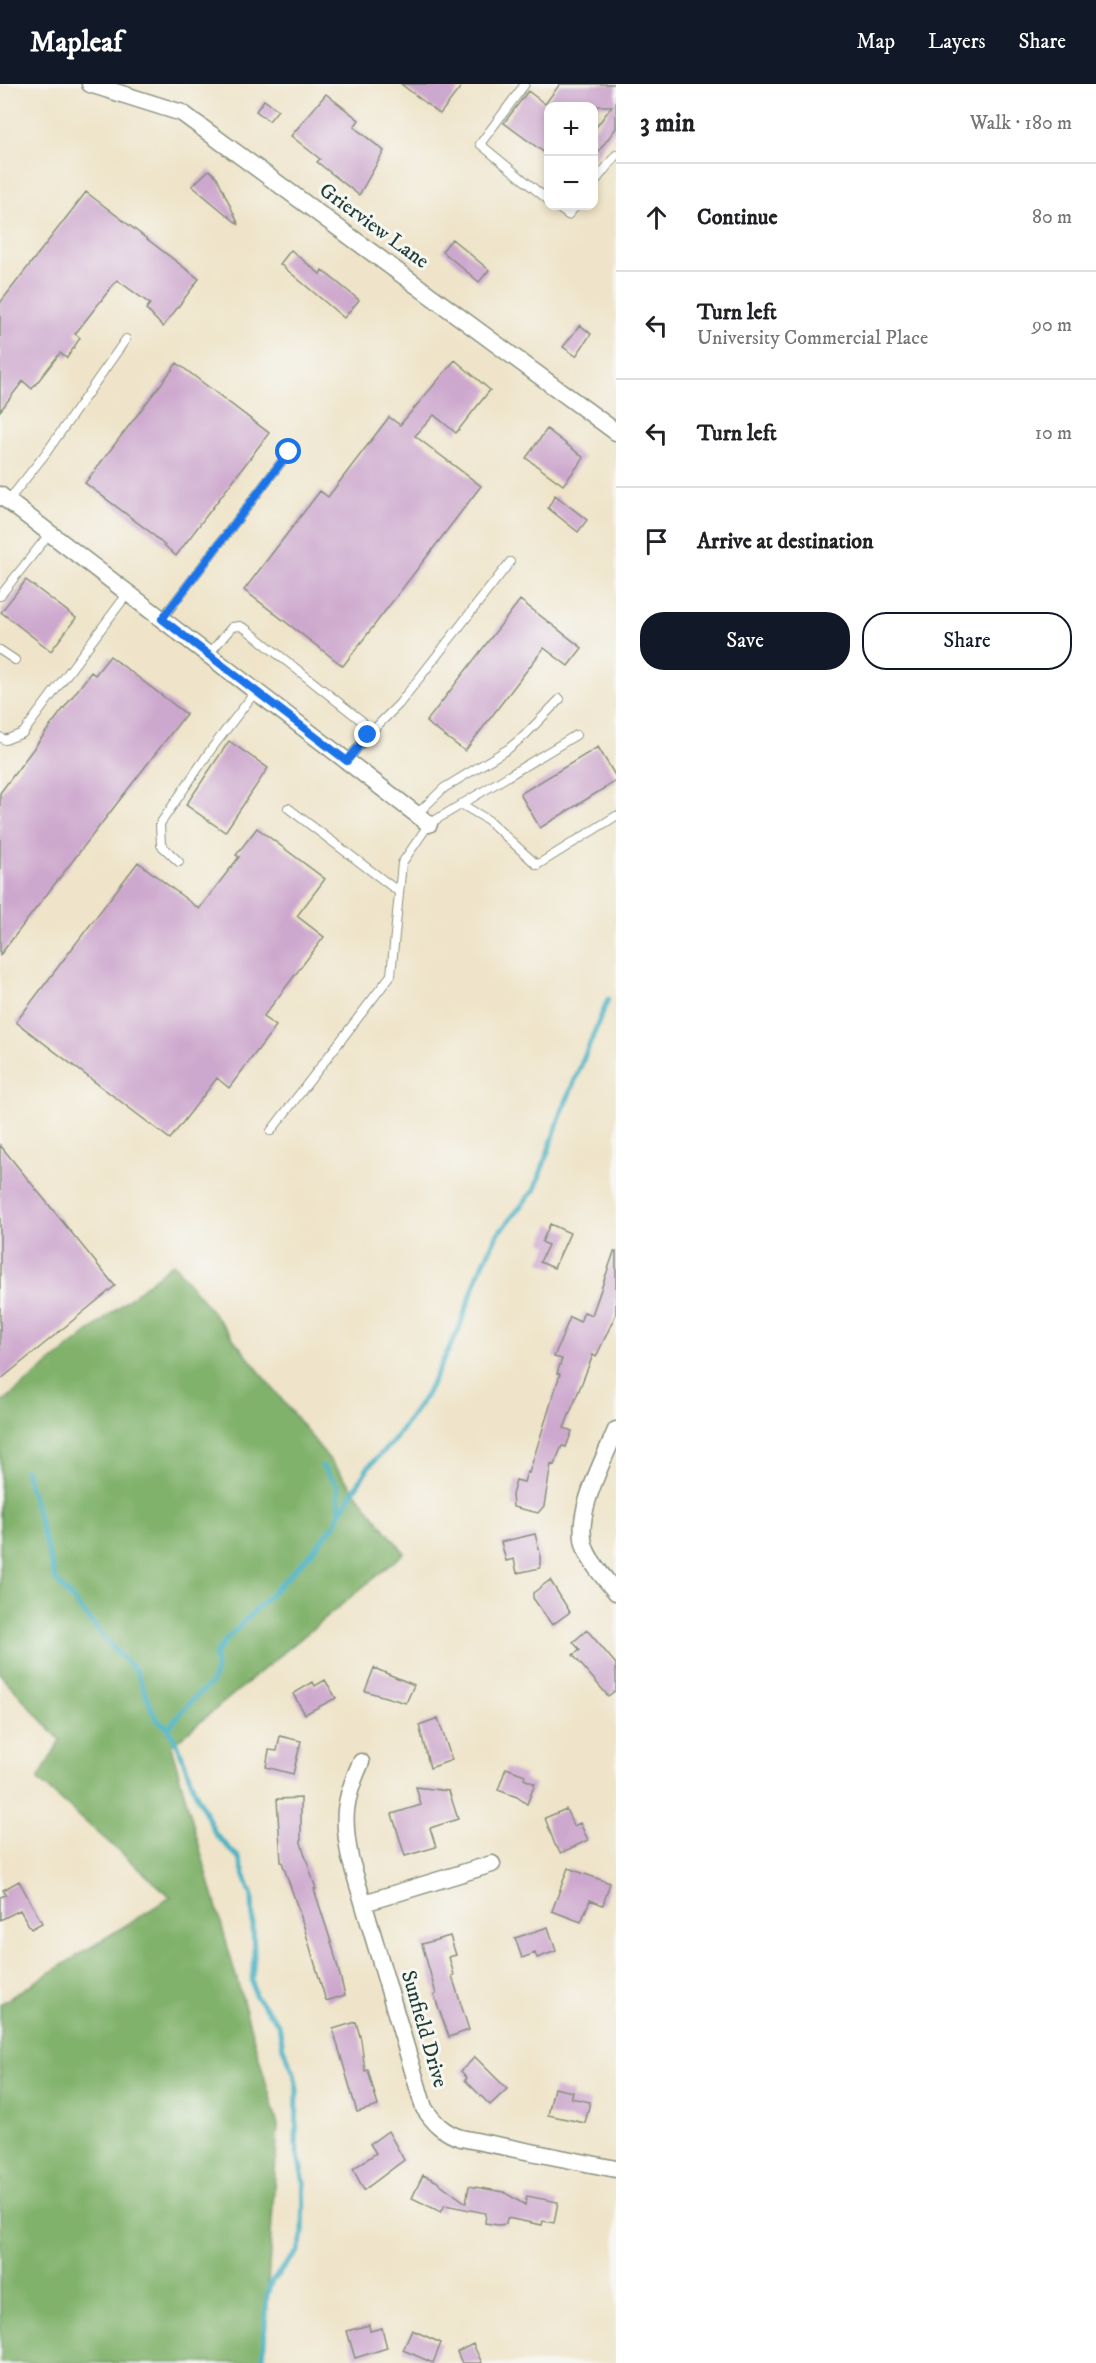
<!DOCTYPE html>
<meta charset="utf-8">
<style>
:root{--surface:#fff;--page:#f2f2f2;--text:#202124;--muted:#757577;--line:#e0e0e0;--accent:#111827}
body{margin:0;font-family:"IM FELL DW Pica",serif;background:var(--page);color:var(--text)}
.controls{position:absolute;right:18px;top:18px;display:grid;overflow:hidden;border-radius:12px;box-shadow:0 3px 9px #0003}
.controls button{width:54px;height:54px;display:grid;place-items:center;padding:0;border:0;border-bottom:2px solid var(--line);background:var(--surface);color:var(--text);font:30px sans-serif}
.stop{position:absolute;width:18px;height:18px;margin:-14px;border:4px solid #1a73e8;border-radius:50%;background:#fff}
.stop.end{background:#1a73e8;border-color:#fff;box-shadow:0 2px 6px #0008}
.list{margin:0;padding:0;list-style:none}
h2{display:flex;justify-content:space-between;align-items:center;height:78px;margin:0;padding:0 24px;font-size:26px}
h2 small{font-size:20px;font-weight:400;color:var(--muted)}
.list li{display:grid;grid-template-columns:39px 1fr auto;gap:18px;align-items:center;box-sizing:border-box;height:108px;padding:0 24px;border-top:2px solid var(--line)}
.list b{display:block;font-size:22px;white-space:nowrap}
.list p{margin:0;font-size:20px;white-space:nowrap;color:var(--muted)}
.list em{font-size:20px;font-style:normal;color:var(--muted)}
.actions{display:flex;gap:12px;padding:18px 24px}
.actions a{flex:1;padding:14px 0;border:2px solid var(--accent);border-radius:24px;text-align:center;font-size:21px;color:var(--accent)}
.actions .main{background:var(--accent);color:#fff}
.icon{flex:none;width:33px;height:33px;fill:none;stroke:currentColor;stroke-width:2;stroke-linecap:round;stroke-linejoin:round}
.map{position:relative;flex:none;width:616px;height:2279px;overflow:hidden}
header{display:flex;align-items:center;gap:36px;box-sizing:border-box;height:84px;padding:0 30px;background:var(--accent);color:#fff}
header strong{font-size:28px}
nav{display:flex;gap:33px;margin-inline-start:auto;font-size:21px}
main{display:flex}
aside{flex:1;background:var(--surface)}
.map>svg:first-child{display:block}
.forest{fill:#81b26c;stroke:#507850;stroke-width:1.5}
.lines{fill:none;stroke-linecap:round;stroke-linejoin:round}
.stream{stroke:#45b1c3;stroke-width:5}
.building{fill:#cda8ce}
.lane-casing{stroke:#87907e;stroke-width:10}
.street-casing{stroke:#87907e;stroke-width:19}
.lane{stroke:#fff;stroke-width:8}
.street{stroke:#fff;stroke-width:16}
.route{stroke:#1a73e8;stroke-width:8}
.labels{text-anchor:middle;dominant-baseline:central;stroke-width:6;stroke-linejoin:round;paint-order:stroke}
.street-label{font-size:21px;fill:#1f3d34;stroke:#f6f6f2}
</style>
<header>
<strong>Mapleaf</strong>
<nav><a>Map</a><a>Layers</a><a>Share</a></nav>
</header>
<main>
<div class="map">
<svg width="616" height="2279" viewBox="0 0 616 2279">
<rect width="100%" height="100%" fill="#f6f6f2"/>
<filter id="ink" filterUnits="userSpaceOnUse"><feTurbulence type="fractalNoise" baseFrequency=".0167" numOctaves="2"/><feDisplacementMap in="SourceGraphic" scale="12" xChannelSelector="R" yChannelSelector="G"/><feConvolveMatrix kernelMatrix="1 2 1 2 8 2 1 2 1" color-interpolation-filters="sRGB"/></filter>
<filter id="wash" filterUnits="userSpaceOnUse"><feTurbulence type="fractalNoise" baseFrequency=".008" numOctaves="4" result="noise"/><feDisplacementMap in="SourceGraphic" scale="24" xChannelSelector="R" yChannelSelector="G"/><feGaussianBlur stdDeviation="1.35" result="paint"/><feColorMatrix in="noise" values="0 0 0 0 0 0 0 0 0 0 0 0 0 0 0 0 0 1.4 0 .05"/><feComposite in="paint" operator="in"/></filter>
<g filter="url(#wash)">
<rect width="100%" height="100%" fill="#efe4c9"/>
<path class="forest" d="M173 1179 404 1469 171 1662 278 2041 263 2279H0V1920L171 1813 38 1696 60 1656 0 1590V1320Z"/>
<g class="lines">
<path class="stream" d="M25 1386 56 1496 114 1565 136 1587 156 1635 168 1644 179 1664 194 1705 216 1751 238 1773 252 1812 254 1872 252 1896 255 1911 279 1941 283 1964 294 1989 297 2005 296 2062 304 2099 303 2150 298 2167 272 2197 267 2210 263 2279
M339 1431 369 1382 392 1359 426 1311 459 1245 479 1188 497 1151 535 1105 561 1030 608 915
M168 1644 195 1613 211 1600 216 1587 215 1571 226 1556 311 1469 336 1439 340 1427 337 1401 322 1382"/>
</g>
<g id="blocks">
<path class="building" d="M401 0H463L440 30Z
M560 0H616V44L594 74V46L612 22H548L549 72 504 39 528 7 545 20Z
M326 10 359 36 354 43 384 67 359 111 317 78 320 75 291 52Z
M264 16 278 26 269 37 256 27Z
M209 86 217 93 239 141 192 102Z
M86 108 199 195 163 243 146 225 150 220 117 196 75 250 80 254 67 274 60 269 32 305 23 297 0 327V219Z
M452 155 489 186 479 198 442 167Z
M291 166 320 190 322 186 359 216 344 234 280 180Z
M580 241 591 250 576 272 563 263Z
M455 276 490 306 456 349 434 331 415 352 481 402 343 582 244 506 320 407 328 413 389 333 400 341Z
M177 279 269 349 176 472 150 448 85 399Z
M547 345 584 374 563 401 526 374Z
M555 411 587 436 578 448 548 424Z
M26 496 76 534 51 567 1 528Z
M520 516 582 564 568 582 544 564 465 667 426 638Z
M110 572 186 630 0 871V709L91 588 95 591Z
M229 657 268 684 225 748 186 721Z
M598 663 616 693V697L540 744 520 710Z
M257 744 325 795 297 832 324 853 263 933 276 942 229 1004 217 994 170 1055 16 938 138 778 199 825 239 773 236 771Z
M0 1061 115 1202 0 1296Z
M550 1140 570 1149 554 1184 540 1178 548 1161 542 1158Z
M614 1168H616V1230L596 1273 593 1271 564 1344 572 1347 566 1363 562 1362 554 1381 551 1380 544 1422 538 1429 513 1423 512 1411 516 1396 524 1398 527 1388 529 1389 560 1290 557 1289 562 1275 554 1273 570 1233 580 1238 584 1228 592 1231Z
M535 1450 540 1469V1484L517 1489 514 1475 506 1477 501 1458Z
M550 1496 570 1528 552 1541 533 1514V1509Z
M587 1546 616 1580V1606L608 1612 573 1571 580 1566 573 1558Z
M374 1584 414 1601 406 1619 365 1607Z
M325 1596 336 1614 305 1630 293 1610 313 1598 315 1602Z
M438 1634 452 1676 430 1684 419 1641Z
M280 1652 301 1657 293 1690 266 1683 269 1666 277 1667Z
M506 1684 525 1691 524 1695 535 1700 527 1720 517 1713 498 1706Z
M416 1703 449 1707 458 1735 430 1744 436 1763 405 1772 392 1730 421 1721Z
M301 1714V1759L316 1805H314L332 1861 345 1911 326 1917 301 1833 282 1778H281L277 1715Z
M566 1725 574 1742 580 1739 588 1756 561 1769 555 1761 545 1734Z
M568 1784 610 1799 603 1821 590 1816 581 1838 552 1827Z
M19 1797 42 1839 31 1845 20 1826 0 1836V1813L6 1811 3 1806Z
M548 1843 556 1867 537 1874 535 1869 522 1874 515 1854Z
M450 1852 456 1871 449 1873 454 1891 452 1892 469 1946 449 1953 434 1911 436 1910 422 1860Z
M356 1938 361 1956 365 1987 368 1986 378 2022 357 2028 333 1945Z
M475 1973 507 2005 490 2021 465 1996 467 1994 461 1987Z
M554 2004 573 2008 571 2014 590 2018 585 2039 548 2031Z
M388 2047 404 2076 364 2106 353 2085 376 2069 370 2060Z
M423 2091 436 2097 466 2119 469 2102 504 2108 525 2121 527 2112 558 2118 554 2139 543 2137 542 2141 507 2134 506 2140 498 2141 485 2139 486 2129 445 2121 441 2128 412 2114Z
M369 2241 370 2247 382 2244 387 2264 355 2274 347 2247Z
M412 2246 441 2259 433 2279 403 2266Z
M473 2260 482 2279H462L457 2268Z"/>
</g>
</g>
<g filter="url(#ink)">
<use href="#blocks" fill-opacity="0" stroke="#87907e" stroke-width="1.5"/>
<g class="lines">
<defs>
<path id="lane" d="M525 0 480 60 548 116
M594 99 616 71
M556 122 568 131 576 122
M8 417 46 369 126 255
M0 512 50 449
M162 535 289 368
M0 566 15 576
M208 571 232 543 240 542 246 545 362 637 367 644 368 651 347 677
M368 651 399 620 510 478
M0 653 5 656 23 649 128 509
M461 720 488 736 537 781 616 732
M288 724 399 808
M417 730 444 704 508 665 525 651 560 615
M179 778 161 761 160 740 212 664 256 607
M271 1047 391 891 402 779 429 740 576 651"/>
<path id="street" d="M90 0 182 29 616 348
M0 411 429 740
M616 1346C603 1378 572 1433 586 1466 593 1482 605 1495 616 1508
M361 1678C344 1716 342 1733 350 1774L424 2024C434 2039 444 2049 461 2054L616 2085
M364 1819 492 1780"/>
</defs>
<use href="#lane" class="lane-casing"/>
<use href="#street" class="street-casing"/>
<use href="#lane" class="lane"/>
<use href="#street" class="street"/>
</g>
</g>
<g class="lines" filter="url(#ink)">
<path class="route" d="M289 368 162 535 347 677 368 651"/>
</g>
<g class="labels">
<g class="street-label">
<text transform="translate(374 142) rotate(36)">Grierview Lane</text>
<text transform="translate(424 1945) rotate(74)">Sunfield Drive</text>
</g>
</g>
</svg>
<div class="controls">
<button>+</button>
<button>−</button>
</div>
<div class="stop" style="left:289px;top:368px"></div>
<div class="stop end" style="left:368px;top:651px"></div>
</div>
<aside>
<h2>3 min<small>Walk · 180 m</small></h2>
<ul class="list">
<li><svg class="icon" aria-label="ahead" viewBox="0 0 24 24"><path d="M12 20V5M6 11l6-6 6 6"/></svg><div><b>Continue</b></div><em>80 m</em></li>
<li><svg class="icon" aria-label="left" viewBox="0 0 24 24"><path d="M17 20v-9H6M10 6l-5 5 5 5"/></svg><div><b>Turn left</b><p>University Commercial Place</p></div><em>90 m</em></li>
<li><svg class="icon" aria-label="left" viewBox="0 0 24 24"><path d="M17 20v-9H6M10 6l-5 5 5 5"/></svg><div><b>Turn left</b></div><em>10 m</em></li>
<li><svg class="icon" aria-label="arrive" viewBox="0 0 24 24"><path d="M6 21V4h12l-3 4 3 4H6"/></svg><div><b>Arrive at destination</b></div></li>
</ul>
<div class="actions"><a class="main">Save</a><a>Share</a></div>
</aside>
</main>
